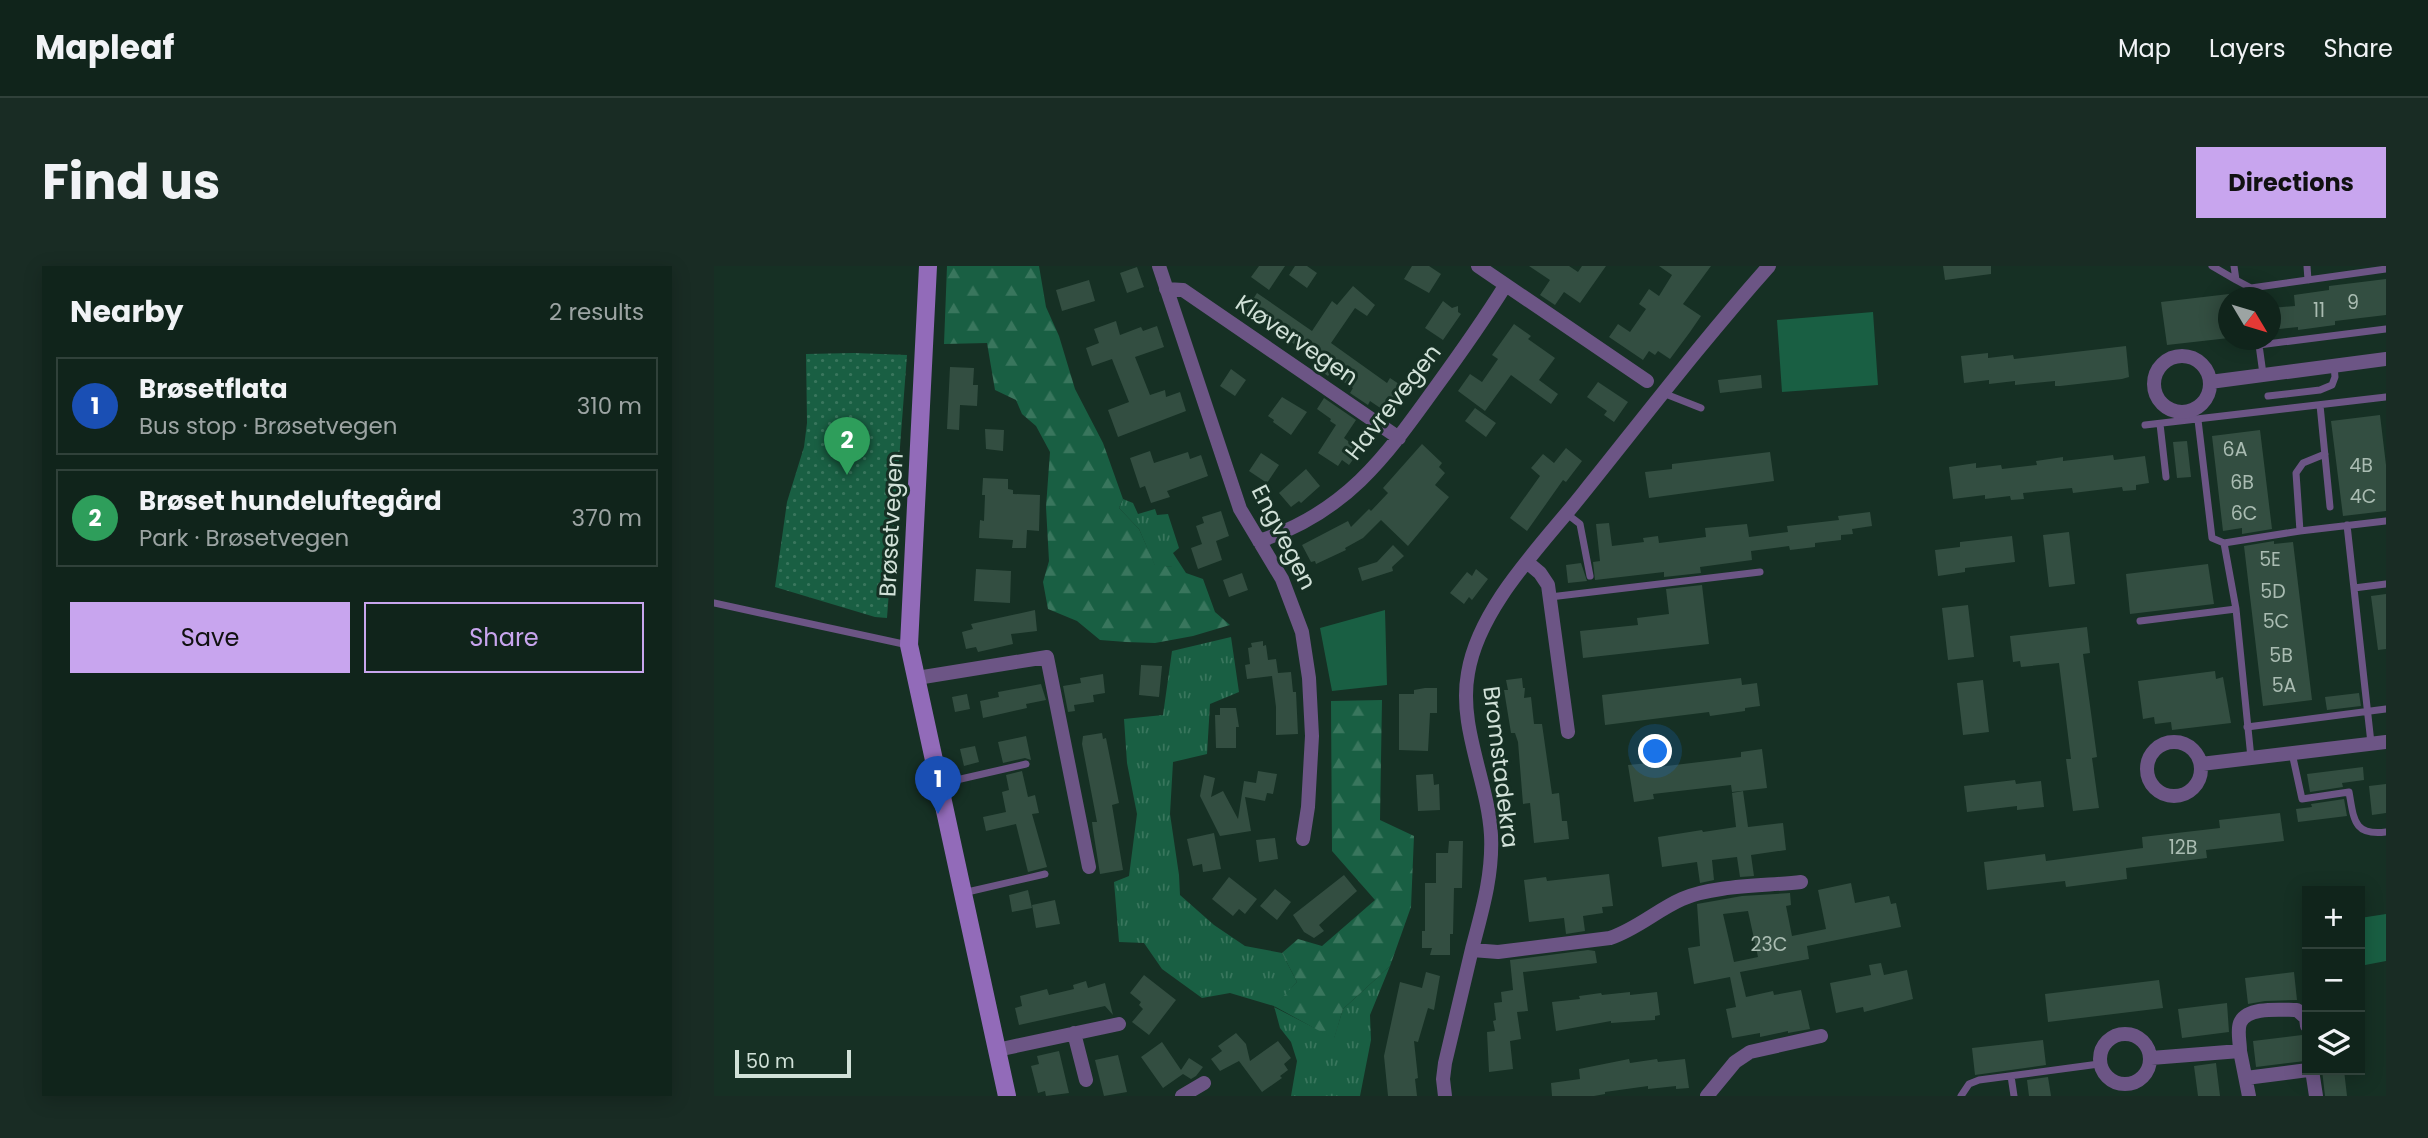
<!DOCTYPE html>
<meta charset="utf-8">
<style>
:root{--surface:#10241b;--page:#192c24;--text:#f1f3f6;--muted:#9ca4a3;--line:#30413a;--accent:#c8a5ee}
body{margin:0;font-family:Poppins,sans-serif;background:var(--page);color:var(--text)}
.controls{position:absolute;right:21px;bottom:21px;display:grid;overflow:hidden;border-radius:0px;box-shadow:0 4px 18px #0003}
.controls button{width:63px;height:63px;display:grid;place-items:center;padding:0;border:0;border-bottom:2px solid var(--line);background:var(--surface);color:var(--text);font:35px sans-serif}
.compass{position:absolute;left:1504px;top:21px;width:63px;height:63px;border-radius:50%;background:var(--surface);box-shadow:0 4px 18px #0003;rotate:128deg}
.scale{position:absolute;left:21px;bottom:18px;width:116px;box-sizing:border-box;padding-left:7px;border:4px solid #d1e1d8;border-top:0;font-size:19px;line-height:24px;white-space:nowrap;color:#d1e1d8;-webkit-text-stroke:5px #163024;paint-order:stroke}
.you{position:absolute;left:942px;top:486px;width:24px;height:24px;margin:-18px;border:5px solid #fff;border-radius:50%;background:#1a73e8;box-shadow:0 0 0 10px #1a73e833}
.badge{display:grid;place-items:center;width:46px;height:46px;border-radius:50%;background:var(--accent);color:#fff;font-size:23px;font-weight:700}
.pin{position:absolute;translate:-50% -58px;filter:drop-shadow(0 2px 4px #0008)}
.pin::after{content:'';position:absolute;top:37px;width:24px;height:21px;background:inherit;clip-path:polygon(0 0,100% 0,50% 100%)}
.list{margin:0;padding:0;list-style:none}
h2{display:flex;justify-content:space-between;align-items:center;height:91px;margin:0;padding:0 28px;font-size:30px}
h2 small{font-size:23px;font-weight:400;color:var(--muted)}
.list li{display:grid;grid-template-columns:46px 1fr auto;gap:21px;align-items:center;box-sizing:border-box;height:98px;margin:0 14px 14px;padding:0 14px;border:2px solid var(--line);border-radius:0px}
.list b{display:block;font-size:26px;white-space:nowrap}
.list p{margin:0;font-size:23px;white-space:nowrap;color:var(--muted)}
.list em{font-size:23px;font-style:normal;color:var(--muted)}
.actions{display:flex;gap:14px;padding:21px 28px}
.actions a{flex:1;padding:16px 0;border:2px solid var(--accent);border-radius:0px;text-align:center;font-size:24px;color:var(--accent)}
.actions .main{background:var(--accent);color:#111}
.icon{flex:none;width:38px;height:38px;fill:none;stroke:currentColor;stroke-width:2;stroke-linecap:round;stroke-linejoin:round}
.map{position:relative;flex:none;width:1672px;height:830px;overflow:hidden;border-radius:0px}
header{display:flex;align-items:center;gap:42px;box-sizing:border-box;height:98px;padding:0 35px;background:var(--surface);border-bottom:2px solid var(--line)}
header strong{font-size:33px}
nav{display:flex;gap:38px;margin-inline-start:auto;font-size:24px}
.intro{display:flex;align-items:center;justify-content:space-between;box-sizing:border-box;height:168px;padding:0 42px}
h1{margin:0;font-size:49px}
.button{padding:18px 32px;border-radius:0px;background:var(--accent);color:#111;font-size:24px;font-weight:700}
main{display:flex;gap:42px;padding:0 42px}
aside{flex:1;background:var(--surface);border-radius:0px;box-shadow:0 4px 18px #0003}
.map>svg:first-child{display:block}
.grass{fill:url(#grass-tufts)}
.forest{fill:url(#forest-firs)}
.park{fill:url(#park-dots)}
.pitch{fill:#195f43}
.building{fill:#334e41;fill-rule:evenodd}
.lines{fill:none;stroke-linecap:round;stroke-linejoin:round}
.lane{stroke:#6c5585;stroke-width:7}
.street{stroke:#6c5585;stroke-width:14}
.secondary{stroke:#926bb9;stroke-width:18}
.labels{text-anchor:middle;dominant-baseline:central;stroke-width:6;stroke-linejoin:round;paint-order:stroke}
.number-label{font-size:19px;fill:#aabcb2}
.street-label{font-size:23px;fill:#d1e1d8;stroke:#163024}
</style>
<header>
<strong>Mapleaf</strong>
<nav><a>Map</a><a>Layers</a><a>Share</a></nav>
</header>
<div class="intro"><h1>Find us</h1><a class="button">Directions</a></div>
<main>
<aside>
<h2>Nearby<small>2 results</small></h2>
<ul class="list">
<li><span class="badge" style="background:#1a4fb4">1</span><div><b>Brøsetflata</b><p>Bus stop · Brøsetvegen</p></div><em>310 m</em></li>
<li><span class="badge" style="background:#2e9e5b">2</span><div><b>Brøset hundeluftegård</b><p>Park · Brøsetvegen</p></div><em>370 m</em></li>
</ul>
<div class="actions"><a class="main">Save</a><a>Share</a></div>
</aside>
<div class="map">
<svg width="1672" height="830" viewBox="0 0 1672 830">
<defs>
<pattern id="grass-tufts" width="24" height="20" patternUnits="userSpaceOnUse" patternTransform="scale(1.75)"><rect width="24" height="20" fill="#195f43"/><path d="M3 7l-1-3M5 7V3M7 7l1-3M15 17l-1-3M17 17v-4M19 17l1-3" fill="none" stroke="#39765d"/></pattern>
<pattern id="forest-firs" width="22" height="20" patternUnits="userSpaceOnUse" patternTransform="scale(1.75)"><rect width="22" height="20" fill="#195f43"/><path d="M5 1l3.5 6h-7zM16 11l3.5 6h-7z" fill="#39765d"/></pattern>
<pattern id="park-dots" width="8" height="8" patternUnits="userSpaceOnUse" patternTransform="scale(1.75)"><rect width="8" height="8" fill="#195f43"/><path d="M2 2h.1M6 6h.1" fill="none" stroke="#39765d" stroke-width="1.8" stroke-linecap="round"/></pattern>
</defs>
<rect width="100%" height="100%" fill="#163024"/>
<path class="grass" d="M409 233 419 237 424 248 441 243 443 249 454 248 465 282 459 287V301L441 300 425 263 405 242Z
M517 371 525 426 496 438 493 488 459 496 456 548 465 609 466 629 500 659 531 680 568 687 583 716 560 741 620 772 629 743 676 700 656 749 657 774 646 830H577L583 795 577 776 566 762 560 740 516 727 488 732 448 703 430 677 405 676 400 616 415 610 423 548 413 497 410 453 449 449 458 385Z"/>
<path class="forest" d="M233 0H325L332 41 345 70 361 123 389 177 409 233 405 242 425 263 441 299 458 301 459 287 472 307 489 313 501 346 516 359 479 370 441 377 412 376 386 374 363 355 334 343 329 316 335 295 332 241 336 186 322 160 308 148 302 134 281 124 273 77 230 78Z
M668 434 666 554 700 570 697 641 676 700 629 743 620 773 560 740 583 716 568 687 584 673 608 680 661 634 618 585 617 435Z"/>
<path class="park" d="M140 87 193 89 173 352 161 351 61 321 73 236 90 181 93 157 92 88Z"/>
<path class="pitch" d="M1159 46 1164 119 1068 126 1063 54Z
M671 344 673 419 618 425 606 362Z
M1672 648V695L1646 700V652Z"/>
<path class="building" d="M545 0H571L555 24 537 11Z
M581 0H593L603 7 593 22 575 9Z
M698 0H715L727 8 715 27 690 13Z
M815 0H855L864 6 868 0H892L866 37 850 26 841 39 826 29 836 14Z
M945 0H997L969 38 987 50 976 66 956 93 944 85 941 89 935 85 929 94 895 71 904 58 916 66 932 43 925 38 935 23 945 30 958 9Z
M1229 0H1277V8L1231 14Z
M423 1 430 21 413 27 406 7Z
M1672 13V49L1621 55V59L1584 64V61L1557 64V42L1581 40 1580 29 1615 24V20Z
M375 14 381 35 348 45 342 24Z
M639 20 661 39 653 50 641 42 617 77 673 117 676 112 694 124 678 150 656 135 654 139 636 127 639 122 616 107 614 110 599 99 603 94 532 44 543 27 598 65 618 35 623 39Z
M1515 28V72L1453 79 1447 36Z
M729 35 738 42 744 40V46L747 48 729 74 711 62Z
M402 55 406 69 427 61 429 65 443 60 450 81 421 91 436 129 451 124 452 131 466 126 472 145 404 171 394 144 415 136 398 93 378 100 372 82 385 77 380 63Z
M800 58 817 70 814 73 841 92 825 114 844 128 837 138 797 109 771 145 744 125 756 108 768 116 784 93 778 89Z
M1412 80 1415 111 1408 113 1346 120H1341V115L1301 119V115L1275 118V114L1250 117 1247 90 1274 87V92L1299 89 1300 93Z
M236 101 260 102 259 119H264L263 140 246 139 245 164 233 163Z
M517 103 532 114 521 130 506 120Z
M1047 109 1048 122 1006 127 1004 114Z
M884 116 914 136 900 156 890 149 893 145 873 131Z
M568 131 593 146 577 169 559 156 560 154 554 150Z
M610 132 642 154 630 172 646 184 635 199 628 194 624 200 604 187 622 159 616 155 617 153 603 143Z
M761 142 782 157 772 171 751 155Z
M1666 149 1672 199V245L1629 250 1617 155Z
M271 163 290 164 289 185 272 183Z
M1546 164 1558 263 1528 268V262L1509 265 1498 170Z
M1473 175 1477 211 1463 212 1459 176Z
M708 178 728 197 725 201 731 207 721 219 735 231 694 280 667 254 649 272 631 282 632 284 602 298 601 295 597 296 588 279 634 255 637 261 655 243 657 245 674 227 669 222Z
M852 182 868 195 852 216 849 214 813 265 796 252 826 210 817 202 829 188 840 197Z
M436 185 440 197 474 186 476 193 487 189 494 210 453 225 456 231 437 237 431 220 426 222 416 192Z
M1056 186 1060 215 935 232 931 206 958 203V198Z
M547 187 565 199 553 217 535 205Z
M1399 189 1400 194 1431 190 1435 217 1422 219V224L1409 225 1408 221 1359 227 1358 222 1309 227 1310 233 1297 234 1296 230 1271 233V229L1239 233 1235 201 1262 197V202L1287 199 1288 203 1323 199 1322 195 1349 191V195Z
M592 203 606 220 587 237 585 235 577 241 565 227Z
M269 212 294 213V223L299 224V228L326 229 325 265 313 264 312 282H298L299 274 265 272 266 254 270 255 271 229H268Z
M507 245 515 270 502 275 508 294 484 303 477 282 488 278 482 260 490 257 488 251Z
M1156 246 1158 260 1138 263 1139 268 1127 269V274L1101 277V281L1076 284 1075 280 1037 285 1038 294 986 301 987 307 950 311V306L881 314 879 296 886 295 882 258 895 257 898 280 930 276 929 272 944 270 945 277 992 271 991 262 1033 258 1035 271 1074 266 1073 260 1125 254 1124 250Z
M1355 266 1361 318 1335 321 1329 269Z
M1298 270 1301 296 1251 302V306L1224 310 1221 284 1246 281V276Z
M1560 275V278L1579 276 1598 434 1549 440 1530 280Z
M679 279 690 290 678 301 679 305 648 315 644 302 663 296Z
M867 297 873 315 854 317 852 299Z
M1494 298 1500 338 1416 348 1412 308Z
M262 303 297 305 296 337 260 335Z
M762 303 774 313 758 334 755 331 750 338 736 327 753 306 758 310Z
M528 307 534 324 515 331 509 314Z
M988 319 995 378 869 392 866 365 924 359 923 352 955 348 952 323Z
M1672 328V383L1664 384 1657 330Z
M1254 339 1260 391 1234 394 1228 342Z
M321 344 323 365 297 368 299 378 264 386 262 381 252 383 248 366 259 363 257 358Z
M1373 361 1376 387 1369 388 1383 491 1378 492 1385 542 1359 545 1352 493H1357L1345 397 1307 401 1306 395 1299 396 1296 370Z
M549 375V380L552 379 554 394 562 393 564 407 577 406 579 426H582L584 468 562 469V441L558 410 533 413 531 399 536 398 534 382 538 381 537 377Z
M427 399 448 400 445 431 425 429Z
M1501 405 1502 413 1509 411 1517 457 1458 464 1457 456 1441 458 1440 451 1429 453 1424 415Z
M389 408 391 427 379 429 380 436 360 439 361 445 354 446 349 420 367 417 366 412Z
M808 412 809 422H811L810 432 817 431 820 458H828L838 528 845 527 848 555H853L855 573 820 577 816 537 809 538 804 476 801 467H797L790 424H794L792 414Z
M1027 412 1028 419 1043 417 1046 440 1031 442V445L996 450 995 446 891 459 888 429Z
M1269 414 1275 466 1249 469 1243 417Z
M327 418 332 434 312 438 313 442 269 452 266 435 285 431 284 426Z
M711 422H723V447H716L714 485 685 484V428H700V424Z
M1645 427 1647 440 1613 444 1611 431Z
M253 428 256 443 241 446 238 431Z
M506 442H522L525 461H522V482H502L501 449H506Z
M388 467 389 473 392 472 405 537 398 539 409 604 386 608 379 564 378 556H383L368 478 369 470Z
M312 470 317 494 311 492 289 497 284 476Z
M261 480 265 496 250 500 246 483Z
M1048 483 1053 522 1018 526 1017 519 939 528 940 533 920 536 914 499 935 497 936 502 1027 491V486Z
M1649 501 1650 514 1628 517 1629 521 1596 526 1593 508Z
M308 505 314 531 321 529 325 547 318 548 333 601 314 606 302 558 272 565 269 551 292 546 288 526 295 524 292 509Z
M544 505 563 508 559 528 553 527 551 535 531 531 537 565 506 570 486 530 490 509 501 512 497 531 509 525 524 553 530 515 542 517Z
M719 508 720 519 725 518 726 544 704 545 702 509Z
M1301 514 1302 518 1327 515 1330 541 1303 544V540L1253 546 1250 520Z
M1672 518V547L1658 549 1655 520Z
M1029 525 1034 561 1069 557 1072 584 1037 589 1040 610 1026 611 1023 591 998 594 1000 614 986 617 983 596 948 601 944 571 988 564 989 566 1022 561 1018 527Z
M1630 533 1633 550 1584 556 1582 543 1598 541 1597 538Z
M1566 547 1570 575 1492 584 1493 592 1412 602 1413 613 1352 621 1351 615 1273 624 1270 596 1331 588 1332 595 1429 582 1428 571 1506 562 1505 554Z
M500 567 507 603 489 606 488 598 479 600 473 573Z
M561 572 564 593 545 596 542 574Z
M735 575H749L748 622H740L739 668H736V689H716L718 682H708V665H711V617H722V587H734Z
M895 608 899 640 888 641 889 647 869 650 871 665 852 668 850 652 815 656 810 614 832 611 833 615Z
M630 609 643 625 605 659 610 665 600 672 590 666 579 649Z
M515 611 543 633 531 648 525 643 519 650 498 633Z
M1137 617 1141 637 1175 630 1177 638 1182 637 1187 661 1093 680 1095 693 1026 706 1032 731 1059 725 1060 729 1087 724 1096 763 1074 767V765L1046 771V767L1018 772 1012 743 1022 741 1016 711 980 718 974 682 986 680 983 638 1028 630 1076 627 1077 639 1072 640 1078 670 1112 663 1104 624ZM1034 645 1044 691 1020 696 1009 648Z
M561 623 577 636 563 654 546 640Z
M314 624 318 642 298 646 295 629Z
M341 634 346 658 322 662 318 639Z
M874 684 881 685 883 697 809 706 814 745 803 746 807 773 796 775 799 803 775 806 773 766 781 765 779 755 782 754 780 737 788 736 787 726 799 724 796 694Z
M1167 697 1170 709 1193 704 1199 733 1150 746 1149 741 1122 747 1116 717 1157 709 1155 699Z
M712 706 726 710 720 744 714 742 704 776 700 775 704 812 701 813 703 830H674L670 790 686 716 708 722Z
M1580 706 1583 734 1551 735 1534 738 1531 712Z
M430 709 462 734 435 769 418 756 429 743 425 739 427 736 416 727Z
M1445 714 1449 742 1334 756 1331 728Z
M372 715 374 722 391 717 399 749 391 740 305 759 301 742 308 740 306 730 333 723 335 729 360 723 359 719Z
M916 726V729L943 726 946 749 941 750V754L897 757V755L842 765 838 736 866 733 865 730 887 727 888 729Z
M1513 737 1515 766 1468 772 1464 743Z
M522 767 532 778 536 795 564 775 577 792 570 798 574 804 566 810 568 812 548 826 525 795 506 805 497 793 508 785 504 780Z
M1588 769 1591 795 1542 801 1539 775Z
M1329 774 1332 799 1261 809 1258 782Z
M448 776 467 804 475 792 489 801 482 810 477 813 469 808 449 822 427 791Z
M345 785 355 827 332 830 331 825 324 827 317 800 325 798 323 790Z
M404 789 413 826 390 830 381 794Z
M915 793 916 797 943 793 944 796 971 793 975 822 962 823V820L934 823V820L891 826V828L880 830H838L837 817 866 813 865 803Z
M1502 797 1506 830H1484L1480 800Z
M1608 804H1630L1633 830H1611Z
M1334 811 1337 830H1315L1313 814Z"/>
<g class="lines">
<path class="lane" d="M1498 0 1522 14
M1520 0 1522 14 1537 22 1672 3
M1593 0 1594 14
M1549 108 1545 79 1672 63
M949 127 987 142
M1554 130 1606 124 1618 119 1621 111 1620 100
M1606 139 1616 241
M1484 154 1498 272 1510 277 1586 265 1582 207 1589 197 1611 188
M1446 158 1452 211
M1431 159 1672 131
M853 248 866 258 876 310
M1633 259 1657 477
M1586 265 1672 255
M1510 277 1522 343 1537 492
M1640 322 1672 318
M836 331 1046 306
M0 337 194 379
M1426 355 1522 343
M1533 461 1672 443
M1578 487 1588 533 1635 526C1640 553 1639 570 1672 566
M225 518 312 498
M249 627 331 608
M1297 810 1300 830
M1247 830 1255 818 1265 814 1385 798"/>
<path class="street" d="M445 0 526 243 568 313 588 366 595 412 598 470 594 541 589 573
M764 0 933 115
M452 23 469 24 685 172
M1440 118a28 28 0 1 1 56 0a28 28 0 1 1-56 0Z
M1496 116 1672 93
M545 275C631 247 670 193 721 122 745 89 769 55 791 20
M814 297 826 307 834 319 854 466
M203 412 333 391 375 601
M1433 503a27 27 0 1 1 54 0a27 27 0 1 1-54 0Z
M1487 498 1672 476
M758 684 784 686 896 672C923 663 943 644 968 633 999 619 1053 620 1087 616
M360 767 372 814
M1386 793a25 25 0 1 1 50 0a25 25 0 1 1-50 0Z
M283 784 405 758
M1526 785C1526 776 1523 765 1526 757 1533 740 1567 744 1583 744L1592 752 1593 760
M1437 792 1526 785 1535 830
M1598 804 1602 830
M1532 812 1594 804
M468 830 490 817
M731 830 729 813 731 797C740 759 749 721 758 683 768 645 779 609 777 569 774 515 744 461 754 407 765 340 829 278 870 226 931 150 990 73 1055 0
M993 830 1021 796 1036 786 1107 770"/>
<path class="secondary" d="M214 0 195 379 293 830"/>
</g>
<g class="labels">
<g class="number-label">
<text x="1639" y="36">9</text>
<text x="1605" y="44">11</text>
<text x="1521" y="183">6A</text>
<text x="1647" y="199">4B</text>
<text x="1528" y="216">6B</text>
<text x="1649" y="230">4C</text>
<text x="1530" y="247">6C</text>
<text x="1556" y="293">5E</text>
<text x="1559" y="325">5D</text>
<text x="1562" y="355">5C</text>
<text x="1567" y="389">5B</text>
<text x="1570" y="419">5A</text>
<text x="1469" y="581">12B</text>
<text x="1055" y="678">23C</text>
</g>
<g class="street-label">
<text transform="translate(583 74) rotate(34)">Kløvervegen</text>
<text transform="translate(679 136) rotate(-52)">Havrevegen</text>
<text transform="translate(177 259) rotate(-87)">Brøsetvegen</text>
<text transform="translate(570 271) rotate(63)">Engvegen</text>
<text transform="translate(787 501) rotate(83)">Bromstadekra</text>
</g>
</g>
</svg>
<div class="controls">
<button>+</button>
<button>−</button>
<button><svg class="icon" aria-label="layers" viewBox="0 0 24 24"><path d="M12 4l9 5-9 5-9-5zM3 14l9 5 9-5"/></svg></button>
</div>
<svg class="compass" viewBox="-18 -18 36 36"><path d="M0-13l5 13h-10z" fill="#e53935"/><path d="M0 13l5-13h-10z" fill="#9ca4a3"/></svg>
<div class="scale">50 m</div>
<div class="you"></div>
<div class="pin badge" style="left:224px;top:548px;background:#1a4fb4">1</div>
<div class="pin badge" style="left:133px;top:209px;background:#2e9e5b">2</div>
</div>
</main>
